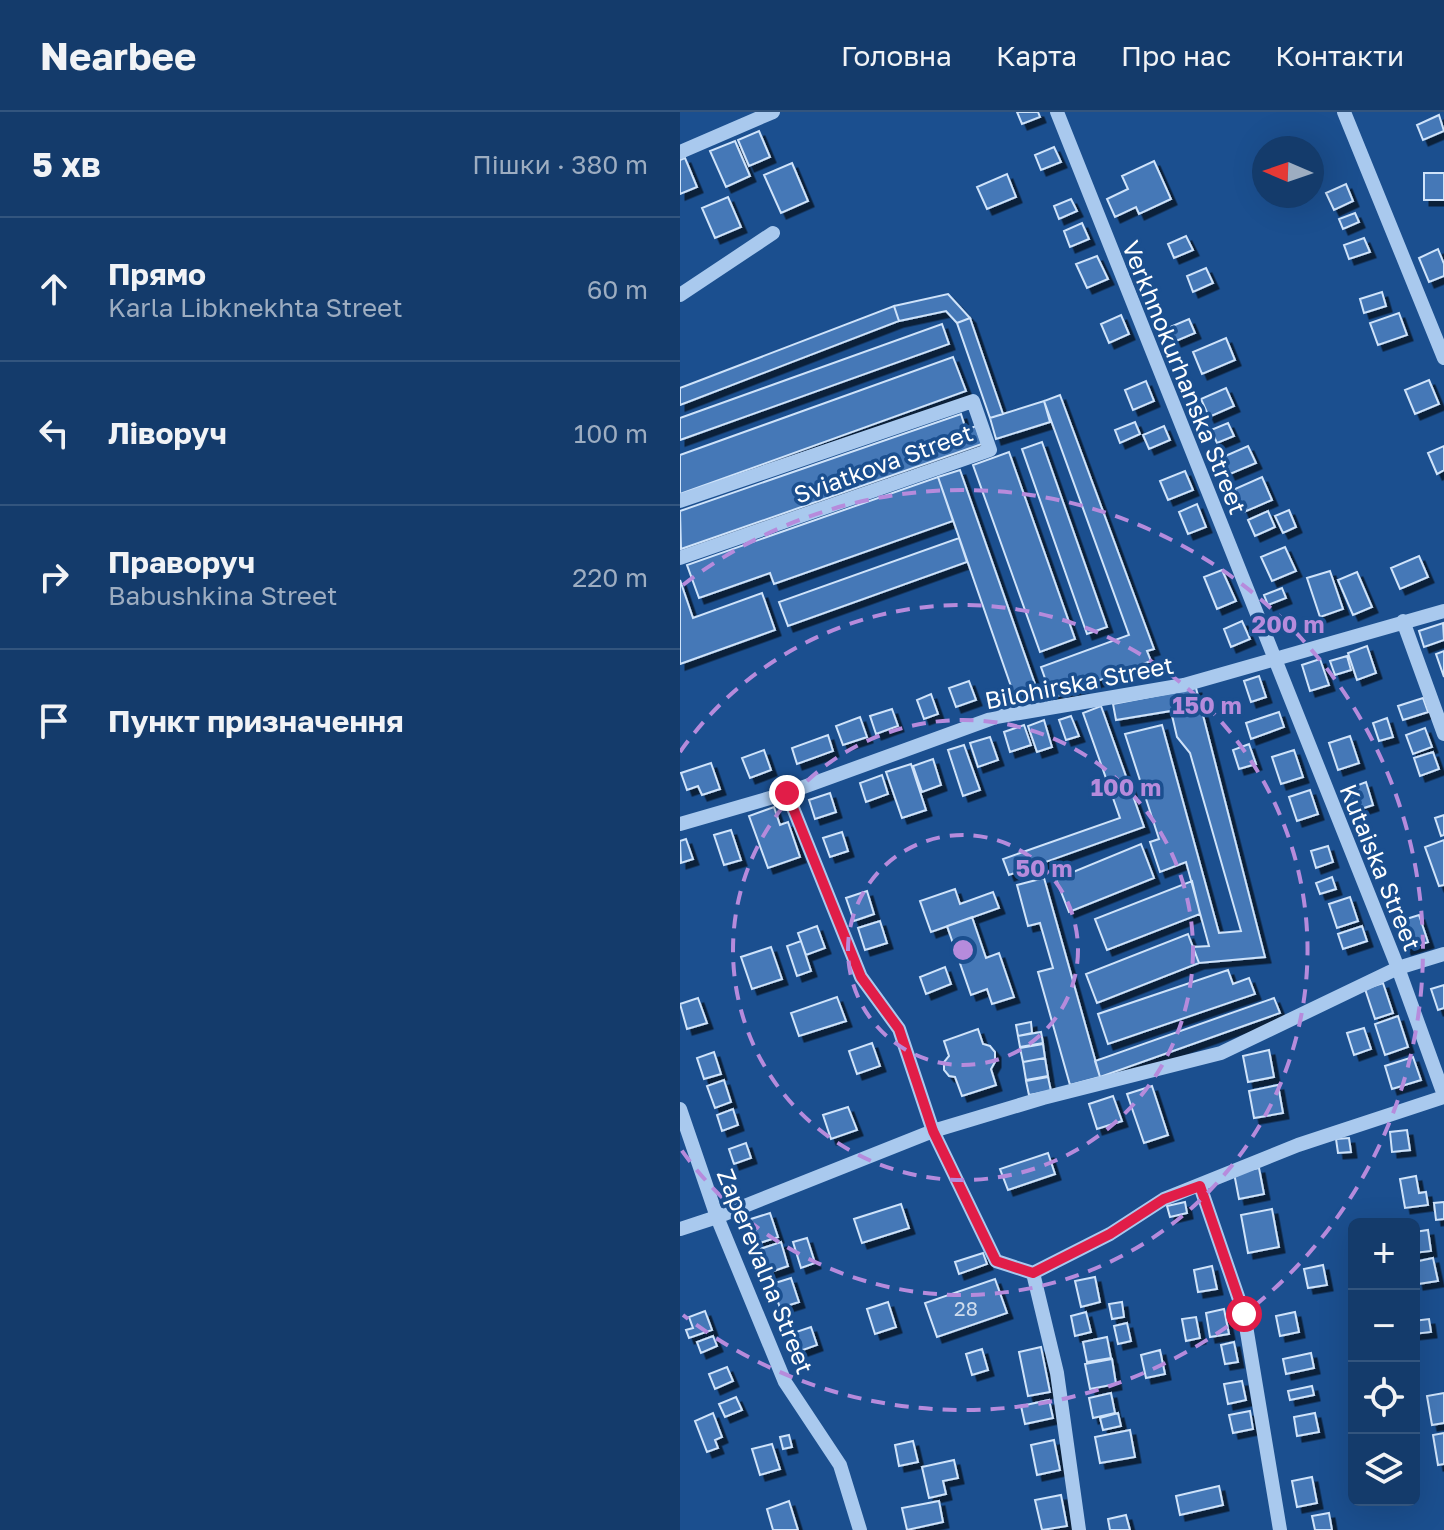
<!DOCTYPE html>
<html lang="uk">
<meta charset="utf-8">
<style>
:root{--surface:#143b6b;--page:#1d4271;--text:#f1f3f6;--muted:#9dadc1;--line:#33557e}
body{margin:0;font-family:"Golos Text",sans-serif;background:var(--page);color:var(--text)}
.controls{position:absolute;right:24px;bottom:24px;display:grid;overflow:hidden;border-radius:12px;box-shadow:0 8px 32px #0002}
.controls button{width:72px;height:72px;display:grid;place-items:center;padding:0;border:0;border-bottom:2px solid var(--line);background:var(--surface);color:var(--text);font:40px sans-serif}
.compass{position:absolute;left:572px;top:24px;width:72px;height:72px;border-radius:50%;background:var(--surface);box-shadow:0 8px 32px #0002;rotate:272deg}
.stop{position:absolute;width:24px;height:24px;margin:-18px;border:6px solid #e11d48;border-radius:50%;background:#fff}
.stop.end{background:#e11d48;border-color:#fff;box-shadow:0 2px 8px #0008}
.list{margin:0;padding:0;list-style:none}
h2{display:flex;justify-content:space-between;align-items:center;height:104px;margin:0;padding:0 32px;font-size:34px}
h2 small{font-size:26px;font-weight:400;color:var(--muted)}
.list li{display:grid;grid-template-columns:52px 1fr auto;gap:24px;align-items:center;box-sizing:border-box;height:144px;padding:0 32px;border-top:2px solid var(--line)}
.list b{display:block;font-size:30px;white-space:nowrap}
.list p{margin:0;font-size:26px;white-space:nowrap;color:var(--muted)}
.list em{font-size:26px;font-style:normal;color:var(--muted)}
.icon{flex:none;width:44px;height:44px;fill:none;stroke:currentColor;stroke-width:2;stroke-linecap:round;stroke-linejoin:round}
.map{position:relative;flex:none;width:764px;height:1418px;overflow:hidden}
header{display:flex;align-items:center;gap:48px;box-sizing:border-box;height:112px;padding:0 40px;background:var(--surface);border-bottom:2px solid var(--line)}
header strong{font-size:38px}
nav{display:flex;gap:44px;margin-inline-start:auto;font-size:28px}
main{display:flex}
aside{flex:1;background:var(--surface)}
.map>svg:first-child{display:block}
.building{fill:#4478b7;stroke:#cfe3fa;stroke-width:2;filter:url(#shadow)}
.lines{fill:none;stroke-linecap:round;stroke-linejoin:round}
.minor{stroke:#a9c9ee;stroke-width:14}
.route{stroke:#e11d48;stroke-width:10}
.ring{fill:none;stroke:#b68bdc;stroke-width:4;stroke-dasharray:14 10}
.labels{text-anchor:middle;dominant-baseline:central;stroke-width:7;stroke-linejoin:round;paint-order:stroke}
.number-label{font-size:20px;fill:#d0dded}
.street-label{font-size:24px;fill:#fff;stroke:#1b4f8f}
.centre{fill:#b68bdc;stroke:#1b4f8f;stroke-width:4}
.ring-label{font-size:24px;text-anchor:middle;font-weight:bold;fill:#b68bdc;stroke:#1b4f8f;stroke-width:7;stroke-linejoin:round;paint-order:stroke}
</style>
<header>
<strong>Nearbee</strong>
<nav><a>Головна</a><a>Карта</a><a>Про нас</a><a>Контакти</a></nav>
</header>
<main>
<aside>
<h2>5 хв<small>Пішки · 380 m</small></h2>
<ul class="list">
<li><svg class="icon" aria-label="ahead" viewBox="0 0 24 24"><path d="M12 20V5M6 11l6-6 6 6"/></svg><div><b>Прямо</b><p>Karla Libknekhta Street</p></div><em>60 m</em></li>
<li><svg class="icon" aria-label="left" viewBox="0 0 24 24"><path d="M17 20v-9H6M10 6l-5 5 5 5"/></svg><div><b>Ліворуч</b></div><em>100 m</em></li>
<li><svg class="icon" aria-label="right" viewBox="0 0 24 24"><path d="M7 20v-9h11M14 6l5 5-5 5"/></svg><div><b>Праворуч</b><p>Babushkina Street</p></div><em>220 m</em></li>
<li><svg class="icon" aria-label="arrive" viewBox="0 0 24 24"><path d="M6 21V4h12l-3 4 3 4H6"/></svg><div><b>Пункт призначення</b></div></li>
</ul>
</aside>
<div class="map">
<svg width="764" height="1418" viewBox="0 0 764 1418">
<defs>
<filter id="shadow"><feDropShadow dx="5.5" dy="5.5" stdDeviation="0" flood-color="#0009"/></filter>
</defs>
<rect width="100%" height="100%" fill="#1b4f8f"/>
<path class="building" d="M337 0H358L360 5 342 12Z
M759 3 764 19 743 28 737 13Z
M79 19 90 45 69 54 58 28Z
M55 29 70 64 46 75 30 39Z
M374 35 381 50 361 58 355 43Z
M5 46 17 75 0 82V48Z
M474 49 491 87 459 102 456 95 435 105 427 87 448 77 442 64Z
M112 51 128 89 101 101 84 63Z
M744 61H764V88H744Z
M327 62 336 85 307 97 297 75Z
M666 72 673 89 654 98 646 81Z
M48 85 61 115 35 126 22 96Z
M391 87 397 99 379 107 374 94Z
M675 101 679 110 663 117 659 107Z
M402 111 409 127 390 135 384 119Z
M506 124 513 138 494 146 488 132Z
M684 126 690 140 669 147 664 133Z
M758 137 764 152V164L749 170 739 146Z
M417 144 428 167 407 176 396 152Z
M526 156 533 171 513 180 507 164Z
M702 180 706 194 684 201 680 187Z
M268 182 290 206 277 211 266 199 219 209 214 194Z
M214 194 219 209 0 293V276Z
M719 201 727 223 698 233 690 211Z
M441 203 449 222 429 231 421 212Z
M290 206 323 302 310 306 277 211Z
M509 207 515 221 496 229 490 215Z
M262 212 269 232 0 328V306Z
M546 226 555 248 522 262 513 240Z
M273 245 286 279 0 382V343Z
M749 268 759 292 735 302 725 278Z
M466 269 474 289 453 298 445 278Z
M546 276 554 294 529 305 521 287Z
M380 283 474 537 467 539 471 549 372 586 361 555 449 523 364 289Z
M364 289 370 310 316 327 310 306Z
M281 302 286 318 296 314 302 332 1 437 0 399Z
M455 310 460 322 440 331 435 318Z
M548 311 554 324 537 331 531 318Z
M484 314 490 328 469 337 463 323Z
M362 330 427 515 407 522 342 337Z
M568 334 576 351 550 362 543 345Z
M764 334V358L757 362 748 341Z
M329 340 395 527 360 540 293 353Z
M280 358 356 575 334 583 258 365Z
M505 359 513 378 488 388 480 369Z
M258 365 273 409 94 472 90 461 19 486 7 453Z
M582 365 592 388 564 400 555 377Z
M517 392 526 415 508 422 499 400Z
M609 398 616 415 603 421 595 404Z
M588 399 595 415 575 424 568 408Z
M279 426 287 450 108 514 99 490Z
M605 435 616 459 592 469 581 445Z
M739 444 748 465 720 477 711 456Z
M542 458 556 489 537 497 524 465Z
M650 459 663 497 640 505 627 466Z
M677 460 692 495 673 503 658 468Z
M0 468 13 506 82 481 95 518 0 552Z
M602 476 606 486 588 493 584 483Z
M562 509 570 527 551 535 544 517Z
M763 511 764 528 744 535 739 519Z
M687 534 696 561 677 568 668 541Z
M764 539V565L756 542Z
M667 544 671 558 655 563 650 549Z
M640 547 649 573 630 579 622 553Z
M579 564 586 585 571 590 564 569Z
M289 569 296 588 276 595 269 576Z
M516 576 585 845 519 851 513 835 529 834 506 750 480 760 470 730 479 727 445 622 482 613 539 821 561 819 510 641 497 625 491 599 436 608 433 592Z
M251 582 258 602 244 607 237 588Z
M743 586 748 600 723 608 718 594Z
M421 594 464 715 329 763 323 747 440 706 403 601Z
M212 597 218 614 196 622 190 604Z
M599 600 604 615 571 627 566 611Z
M391 604 399 624 386 628 379 608Z
M180 605 187 625 163 633 156 614Z
M707 606 713 625 699 629 693 611Z
M364 608 372 635 357 640 348 614Z
M344 613 351 633 330 640 324 620Z
M745 616 752 635 733 642 726 623Z
M148 623 153 639 117 652 112 636Z
M670 624 679 651 658 658 649 631Z
M310 625 318 648 298 655 290 631Z
M569 632 576 652 559 657 553 638Z
M284 633 300 678 283 684 268 638Z
M84 638 91 658 70 666 62 646Z
M614 638 623 665 601 672 592 645Z
M753 640 759 657 740 664 734 646Z
M253 647 261 673 242 680 233 654Z
M31 651 40 677 22 683 18 674 7 678 1 661Z
M231 652 246 698 222 706 206 660Z
M202 663 208 682 186 690 180 671Z
M686 670 693 693 675 699 668 677Z
M630 678 638 702 617 709 609 685Z
M150 681 156 700 135 707 129 688Z
M94 695 100 713 108 710 120 745 88 756 69 704Z
M764 703V723L761 724 755 706Z
M51 718 61 748 44 753 34 723Z
M162 720 168 739 150 745 143 726Z
M6 727 13 747 1 751 0 729Z
M764 728V773L759 774 745 735Z
M461 732 474 766 389 800 376 767Z
M648 734 653 750 636 756 631 739Z
M652 765 656 777 640 782 636 771Z
M364 766 420 965 390 973 358 860 373 856 360 811 348 814 337 773Z
M512 769 520 802 427 838 415 807Z
M275 777 280 792 313 780 319 796 251 820 240 789Z
M187 779 194 802 174 809 166 786Z
M670 785 678 809 657 816 649 792Z
M739 803 748 830 726 837 717 810Z
M292 805 306 846 319 841 334 885 312 892 307 877 291 883 267 814Z
M200 809 207 831 185 838 178 816Z
M137 814 145 836 126 843 118 821Z
M682 814 687 829 663 837 658 822Z
M508 822 519 851 417 891 406 862Z
M121 829 131 859 117 864 107 834Z
M91 835 102 867 72 877 61 845Z
M265 855 271 872 246 882 240 865Z
M548 858 553 872 569 866 575 882 428 932 418 902Z
M703 871 713 901 695 907 685 877Z
M764 873V896L758 898 751 877Z
M157 885 166 909 119 924 111 901Z
M18 886 27 911 7 917 0 892Z
M594 886 600 901 420 965 415 949Z
M718 904 728 935 705 943 695 912Z
M351 910 352 921 338 924 336 913Z
M684 916 691 937 674 943 667 921Z
M298 917 303 932 310 934 315 940V950L311 957 316 973 282 984 275 965 269 964 264 958V950L269 944 264 929Z
M361 920 363 931 340 935 338 924Z
M192 931 200 954 177 962 169 939Z
M363 932 365 946 343 950 340 936Z
M589 938 594 965 568 970 563 944Z
M34 940 41 962 24 967 17 946Z
M733 945 741 968 712 977 705 954Z
M365 946 368 964 346 968 343 950Z
M368 965 371 979 349 983 346 969Z
M44 968 51 990 35 996 27 974Z
M598 973 603 1001 574 1006 569 979Z
M472 974 488 1023 464 1031 447 982Z
M433 984 442 1009 417 1017 409 992Z
M168 995 177 1018 151 1027 143 1003Z
M53 997 58 1013 42 1019 37 1003Z
M727 1018 730 1038 712 1040 710 1020Z
M669 1026 671 1040 658 1041 656 1027Z
M66 1031 71 1046 54 1052 49 1037Z
M368 1041 375 1062 328 1078 320 1057Z
M579 1056 584 1082 559 1087 554 1061Z
M736 1064 739 1081 746 1080 748 1093 725 1096 720 1067Z
M505 1090 507 1101 490 1105 487 1094Z
M764 1090V1107L756 1108 754 1091Z
M221 1092 229 1116 182 1131 174 1107Z
M592 1097 599 1135 568 1141 561 1103Z
M90 1101 98 1125 80 1131 71 1107Z
M748 1118 751 1139 734 1141V1120Z
M127 1126 135 1151 121 1156 113 1130Z
M101 1130 108 1154 88 1161 80 1137Z
M303 1141 307 1152 279 1162 275 1150Z
M753 1146 758 1169 738 1172 734 1150Z
M643 1153 647 1173 628 1176 624 1157Z
M532 1154 537 1177 518 1180 514 1158Z
M415 1165 420 1190 401 1195 395 1169Z
M111 1166 119 1190 100 1196 92 1172Z
M315 1167 327 1201 257 1225 245 1191Z
M208 1190 216 1215 195 1222 187 1197Z
M442 1190 444 1205 432 1207 429 1192Z
M544 1197 549 1222 530 1225 526 1201Z
M25 1199 32 1218 9 1226 6 1218 13 1216 9 1205Z
M406 1200 411 1220 395 1224 391 1204Z
M615 1200 619 1220 600 1224 596 1204Z
M516 1205 520 1226 506 1229 502 1207Z
M749 1207 751 1220 734 1222V1209Z
M447 1211 451 1229 438 1232 434 1214Z
M131 1215 137 1233 120 1239 113 1221Z
M33 1224 37 1234 21 1241 17 1230Z
M427 1225 431 1246 407 1250 403 1230Z
M554 1230 558 1250 545 1252 541 1233Z
M361 1235 370 1280 348 1284 339 1240Z
M302 1237 308 1258 292 1263 286 1242Z
M480 1238 485 1262 466 1266 461 1243Z
M631 1241 634 1256 606 1262 603 1247Z
M432 1247 436 1272 410 1277 405 1252Z
M47 1255 53 1269 35 1277 29 1262Z
M562 1269 566 1288 548 1292 544 1272Z
M632 1274 634 1283 610 1288 608 1279Z
M431 1281 435 1301 413 1306 409 1286Z
M764 1281V1311L752 1313 747 1284Z
M56 1285 62 1298 45 1305 39 1292Z
M369 1288 373 1306 345 1312 341 1294Z
M570 1299 573 1317 553 1321 549 1303Z
M33 1301 42 1325 35 1328 38 1336 27 1340 15 1309Z
M438 1301 441 1314 423 1318 420 1306Z
M635 1301 639 1320 617 1324 614 1305Z
M450 1318 455 1345 420 1351 415 1325Z
M764 1321V1352L758 1353 753 1323Z
M109 1323 112 1335 103 1337 100 1325Z
M374 1328 380 1358 357 1363 351 1333Z
M233 1329 238 1350 219 1354 215 1333Z
M92 1332 100 1357 80 1363 72 1337Z
M274 1348 278 1366 263 1369 266 1382 249 1386 242 1355Z
M632 1365 637 1391 617 1395 612 1369Z
M539 1374 543 1393 500 1403 496 1384Z
M381 1383 387 1414 362 1418 355 1388Z
M109 1389 118 1418H93L87 1397Z
M259 1389 263 1410 227 1418 222 1396Z
M649 1401 652 1418H635L632 1404Z
M446 1403 450 1418H430L428 1407Z"/>
<g class="lines">
<path class="minor" d="M377 0 718 856 764 983
M664 0 764 246
M0 40 93 0
M0 183 93 121
M0 389 293 289 310 338 0 446
M723 509 764 622
M107 681 181 865 219 917 253 1019 316 1149 353 1161 377 1261 399 1418
M0 712 107 681 316 605 504 573 764 499
M0 997 37 1105 105 1270 160 1353 180 1418
M520 1074 564 1202 600 1418
M0 1117 37 1105 253 1019 363 986 541 941 718 856 764 842
M353 1161 430 1122 484 1087 618 1033 764 985"/>
</g>
<g class="lines">
<path class="route" d="M107 681 181 865 219 917 253 1019 316 1149 353 1161 430 1122 484 1087 520 1074 564 1202"/>
</g>
<g class="ring">
<circle cx="283" cy="838" r="115"/>
<circle cx="283" cy="838" r="230"/>
<path d="M0 640A345 345 0 1 1 0 1036"/>
<path d="M3 473A460 460 0 1 1 3 1203"/>
</g>
<g class="labels">
<g class="number-label">
<text x="286" y="1196">28</text>
</g>
<g class="street-label">
<text transform="translate(505 265) rotate(68)">Verkhnokurhanska Street</text>
<text transform="translate(203 351) rotate(-20)">Sviatkova Street</text>
<text transform="translate(399 570) rotate(-11)">Bilohirska Street</text>
<text transform="translate(701 755) rotate(68)">Kutaiska Street</text>
<text transform="translate(86 1159) rotate(68)">Zaperevalna Street</text>
</g>
</g>
<circle cx="283" cy="838" r="12" class="centre"/>
<g class="ring-label">
<text x="608" y="521">200 m</text>
<text x="527" y="602">150 m</text>
<text x="446" y="684">100 m</text>
<text x="364" y="765">50 m</text>
</g>
</svg>
<div class="controls">
<button>+</button>
<button>−</button>
<button><svg class="icon" aria-label="locate" viewBox="0 0 24 24"><circle cx="12" cy="12" r="6"/><path d="M12 2v4M12 18v4M2 12h4M18 12h4"/></svg></button>
<button><svg class="icon" aria-label="layers" viewBox="0 0 24 24"><path d="M12 4l9 5-9 5-9-5zM3 14l9 5 9-5"/></svg></button>
</div>
<svg class="compass" viewBox="-18 -18 36 36"><path d="M0-13l5 13h-10z" fill="#e53935"/><path d="M0 13l5-13h-10z" fill="#9dadc1"/></svg>
<div class="stop" style="left:564px;top:1202px"></div>
<div class="stop end" style="left:107px;top:681px"></div>
</div>
</main>
